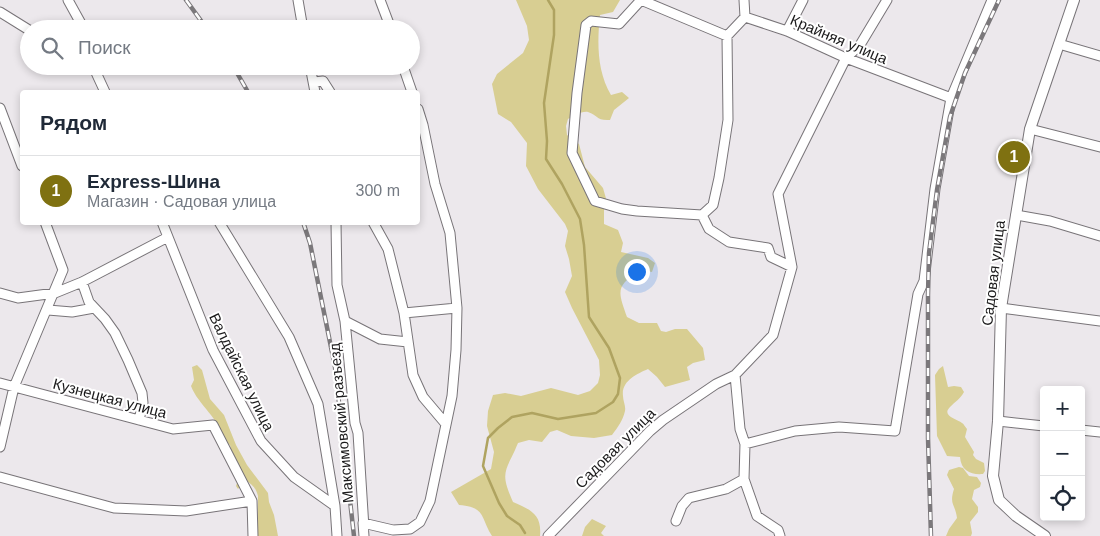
<!DOCTYPE html>
<html lang="ru">
<meta charset="utf-8">
<style>
:root{--surface:#fff;--page:#f6f6f7;--text:#1f2937;--muted:#747a83;--line:#e0e1e3;--accent:#7f7111}
body{margin:0;font-family:Helvetica,sans-serif;background:var(--page);color:var(--text)}
.controls{position:absolute;right:15px;bottom:15px;display:grid;overflow:hidden;border-radius:5px;box-shadow:0 2px 8px #0003}
.controls button{width:45px;height:45px;display:grid;place-items:center;padding:0;border:0;border-bottom:1px solid var(--line);background:var(--surface);color:var(--text);font:25px sans-serif}
.you{position:absolute;left:636px;top:271px;width:18px;height:18px;margin:-12px;border:4px solid #fff;border-radius:50%;background:#1a73e8;box-shadow:0 0 0 8px #1a73e833}
.badge{display:grid;place-items:center;width:32px;height:32px;border-radius:50%;background:var(--accent);color:#fff;font-size:16px;font-weight:700}
.pin{position:absolute;translate:-50% -50%;border:2px solid #fff;box-shadow:0 1px 5px #0006}
.list{margin:0;padding:0;list-style:none}
h2{display:flex;justify-content:space-between;align-items:center;height:65px;margin:0;padding:0 20px;font-size:21px}
h2 small{font-size:16px;font-weight:400;color:var(--muted)}
.list li{display:grid;grid-template-columns:32px 1fr auto;gap:15px;align-items:center;box-sizing:border-box;height:70px;padding:0 20px;border-top:1px solid var(--line)}
.list b{display:block;font-size:19px;white-space:nowrap}
.list p{margin:0;font-size:16px;white-space:nowrap;color:var(--muted)}
.list em{font-size:16px;font-style:normal;color:var(--muted)}
.icon{flex:none;width:28px;height:28px;fill:none;stroke:currentColor;stroke-width:2;stroke-linecap:round;stroke-linejoin:round}
.map{position:relative;flex:none;width:1100px;height:536px;overflow:hidden}
.search{position:absolute;background:var(--surface);box-shadow:0 2px 8px #0003;left:20px;top:20px;width:400px;height:55px;display:flex;align-items:center;gap:12px;box-sizing:border-box;padding:0 18px;border-radius:28px;color:var(--muted);font-size:19px}
.panel{position:absolute;background:var(--surface);box-shadow:0 2px 8px #0003;left:20px;top:90px;width:400px;height:135px;border-radius:5px}
.map>svg:first-child{display:block}
.green{fill:#d8ce92}
.lines{fill:none;stroke-linecap:round;stroke-linejoin:round}
.stream{stroke:#afa360;stroke-width:2.5}
.minor-casing{stroke:#787478;stroke-width:11}
.tertiary-casing{stroke:#787478;stroke-width:12}
.minor{stroke:#fff;stroke-width:9}
.tertiary{stroke:#fff;stroke-width:10}
.rail-casing{stroke:#7b787b;stroke-width:4.5}
.rail{stroke:#fff;stroke-width:2.5;stroke-dasharray:8;stroke-linecap:butt}
.labels{text-anchor:middle;dominant-baseline:central;stroke-width:4;stroke-linejoin:round;paint-order:stroke}
.street-label{font-size:15px;fill:#1b1a1b;stroke:#fff}
</style>
<div class="map">
<svg width="1100" height="536" viewBox="0 0 1100 536">
<rect width="100%" height="100%" fill="#ece8ec"/>
<path class="green" d="M516 0H620L613 12 600 15C597 43 597 71 611 95L622 92 629 98 614 110 610 120C596 121 598 115 588 112 581 111 574 116 568 119L566 126 567 135 579 144 585 167 603 188 607 202 604 210V224L618 230 623 243 621 252 648 258 655 263 652 272 640 270C615 287 618 291 627 317L639 323H657L661 331 666 332 675 329H687L703 348 705 360 693 363 687 367 690 380 665 387 657 377 648 369C637 374 621 381 623 396 623 401 626 406 625 411 623 420 618 427 612 435L594 438 571 436 557 430 550 432 542 442 529 440 518 443C506 472 499 471 513 502 531 510 542 514 540 536H492C480 517 486 507 459 505L451 492 491 469 494 452 487 426 488 411 493 395 505 393 521 396 551 388 578 395 590 391 598 383 600 375 599 360 572 308 565 292 572 276 569 259 565 246 568 231 565 224 538 189 526 166 527 143 511 122 498 114 492 84 497 74 523 53 529 40 527 26Z
M197 365 202 370 210 399 224 415 236 445 247 465 268 493 269 502 274 515 278 536H257L258 496C256 488 252 484 245 480L238 489 236 486 238 480 230 445 223 440C220 418 198 405 191 386L194 380 192 367Z
M943 366 948 387 954 386 961 387 964 392C960 399 956 401 950 407 941 416 957 419 962 423 964 424 965 427 967 429L965 437 974 452 973 455 976 459 984 463 985 471 983 474C971 475 961 471 960 457L947 456 937 436 935 375 939 369Z
M959 467 963 468 969 476 977 477 981 483 980 487 974 490 972 499 978 507V512L970 522 972 533 971 536H946L949 529 957 518C955 503 949 505 954 489L947 475 949 470Z
M592 519 606 526 601 533 604 536H582L585 527Z"/>
<g class="lines">
<path class="stream" d="M525 533 520 525 507 516 499 503 483 466 488 438 498 428 512 417 532 413 558 419 596 413 613 402 618 394 620 378 609 348 589 317 584 245 580 219 562 184 546 159 547 141 544 103 554 35V10L548 0"/>
<defs>
<path id="minor" d="M68 0 84 29
M298 0 303 29
M380 0 391 29
M641 0 619 24 591 21 586 25 577 93 572 153 595 201 622 209 637 211 702 215 709 229 729 242 768 248 771 257 792 267
M641 0 727 36 745 17 787 31 846 58 951 98
M744 0 745 17
M0 12 29 30
M787 31 803 0
M1059 44 1100 56
M93 66 105 92
M310 66 315 92
M403 66 412 92
M314 82 323 81 330 92
M0 108 22 166
M1030 129 1100 147
M702 215 713 205 719 178 728 120 727 36
M1016 215 1050 221 1100 236
M162 222 213 350 261 441 294 477 335 506
M219 222 289 337 318 404 335 506 337 536
M336 222 337 285 345 321 355 423 358 433 364 528
M373 222 388 249 404 313 413 375 423 397 445 423
M82 282 89 302 105 319 115 333 128 360 142 393 143 403 139 420
M0 293 18 298 55 293 82 282 168 237
M1001 308 1100 321
M48 310 72 312 94 308
M404 313 457 308
M345 321 380 339 408 342
M735 375 740 429 745 444 744 479 757 516 778 530 780 536
M0 383 173 429 213 425 252 501 253 536
M998 421 1044 426
M1081 430 1100 432
M745 444 795 431 839 427 895 431 918 294 924 281 935 189 951 98 992 0
M0 447 14 387 63 270 45 222
M0 477 114 508 186 511 252 501
M676 521 682 506 689 498 726 489 744 479
M364 536 363 523 393 530 410 529 420 522 430 501 452 396 456 350 457 308 450 233 435 184 423 125 418 109
M548 536 650 431 663 420 716 384 735 375 773 335 792 267 778 194 846 58 860 45 887 0"/>
<path id="tertiary" d="M1045 536 1016 516 999 500 993 476 998 421 1001 308 1030 129 1074 0"/>
</defs>
<use href="#minor" class="minor-casing"/>
<use href="#tertiary" class="tertiary-casing"/>
<use href="#minor" class="minor"/>
<use href="#tertiary" class="tertiary"/>
<defs>
<path id="rail" d="M186 0 207 29
M233 66 248 92
M303 222 310 243 335 367 354 536
M931 536 928 438V295L929 253 937 190 950 117 965 73 999 0"/>
</defs>
<use href="#rail" class="rail-casing"/>
<use href="#rail" class="rail"/>
</g>
<g class="labels">
<g class="street-label">
<text transform="translate(839 39) rotate(23)">Крайняя улица</text>
<text transform="translate(993 273) rotate(-83)">Садовая улица</text>
<text transform="translate(242 372) rotate(64)">Валдайская улица</text>
<text transform="translate(110 398) rotate(15)">Кузнецкая улица</text>
<text transform="translate(341 423) rotate(-95)">Максимовский разъезд</text>
<text transform="translate(615 448) rotate(-45)">Садовая улица</text>
</g>
</g>
</svg>
<div class="controls">
<button>+</button>
<button>−</button>
<button><svg class="icon" aria-label="locate" viewBox="0 0 24 24"><circle cx="12" cy="12" r="6"/><path d="M12 2v4M12 18v4M2 12h4M18 12h4"/></svg></button>
</div>
<div class="you"></div>
<div class="pin badge" style="left:1014px;top:157px">1</div>
<div class="search"><svg class="icon" aria-label="search" viewBox="0 0 24 24"><circle cx="10" cy="10" r="6"/><path d="M15 15l6 6"/></svg>Поиск</div>
<section class="panel">
<h2>Рядом<small></small></h2>
<ul class="list">
<li><span class="badge">1</span><div><b>Express-Шина</b><p>Магазин · Садовая улица</p></div><em>300 m</em></li>
</ul>
</section>
</div>
